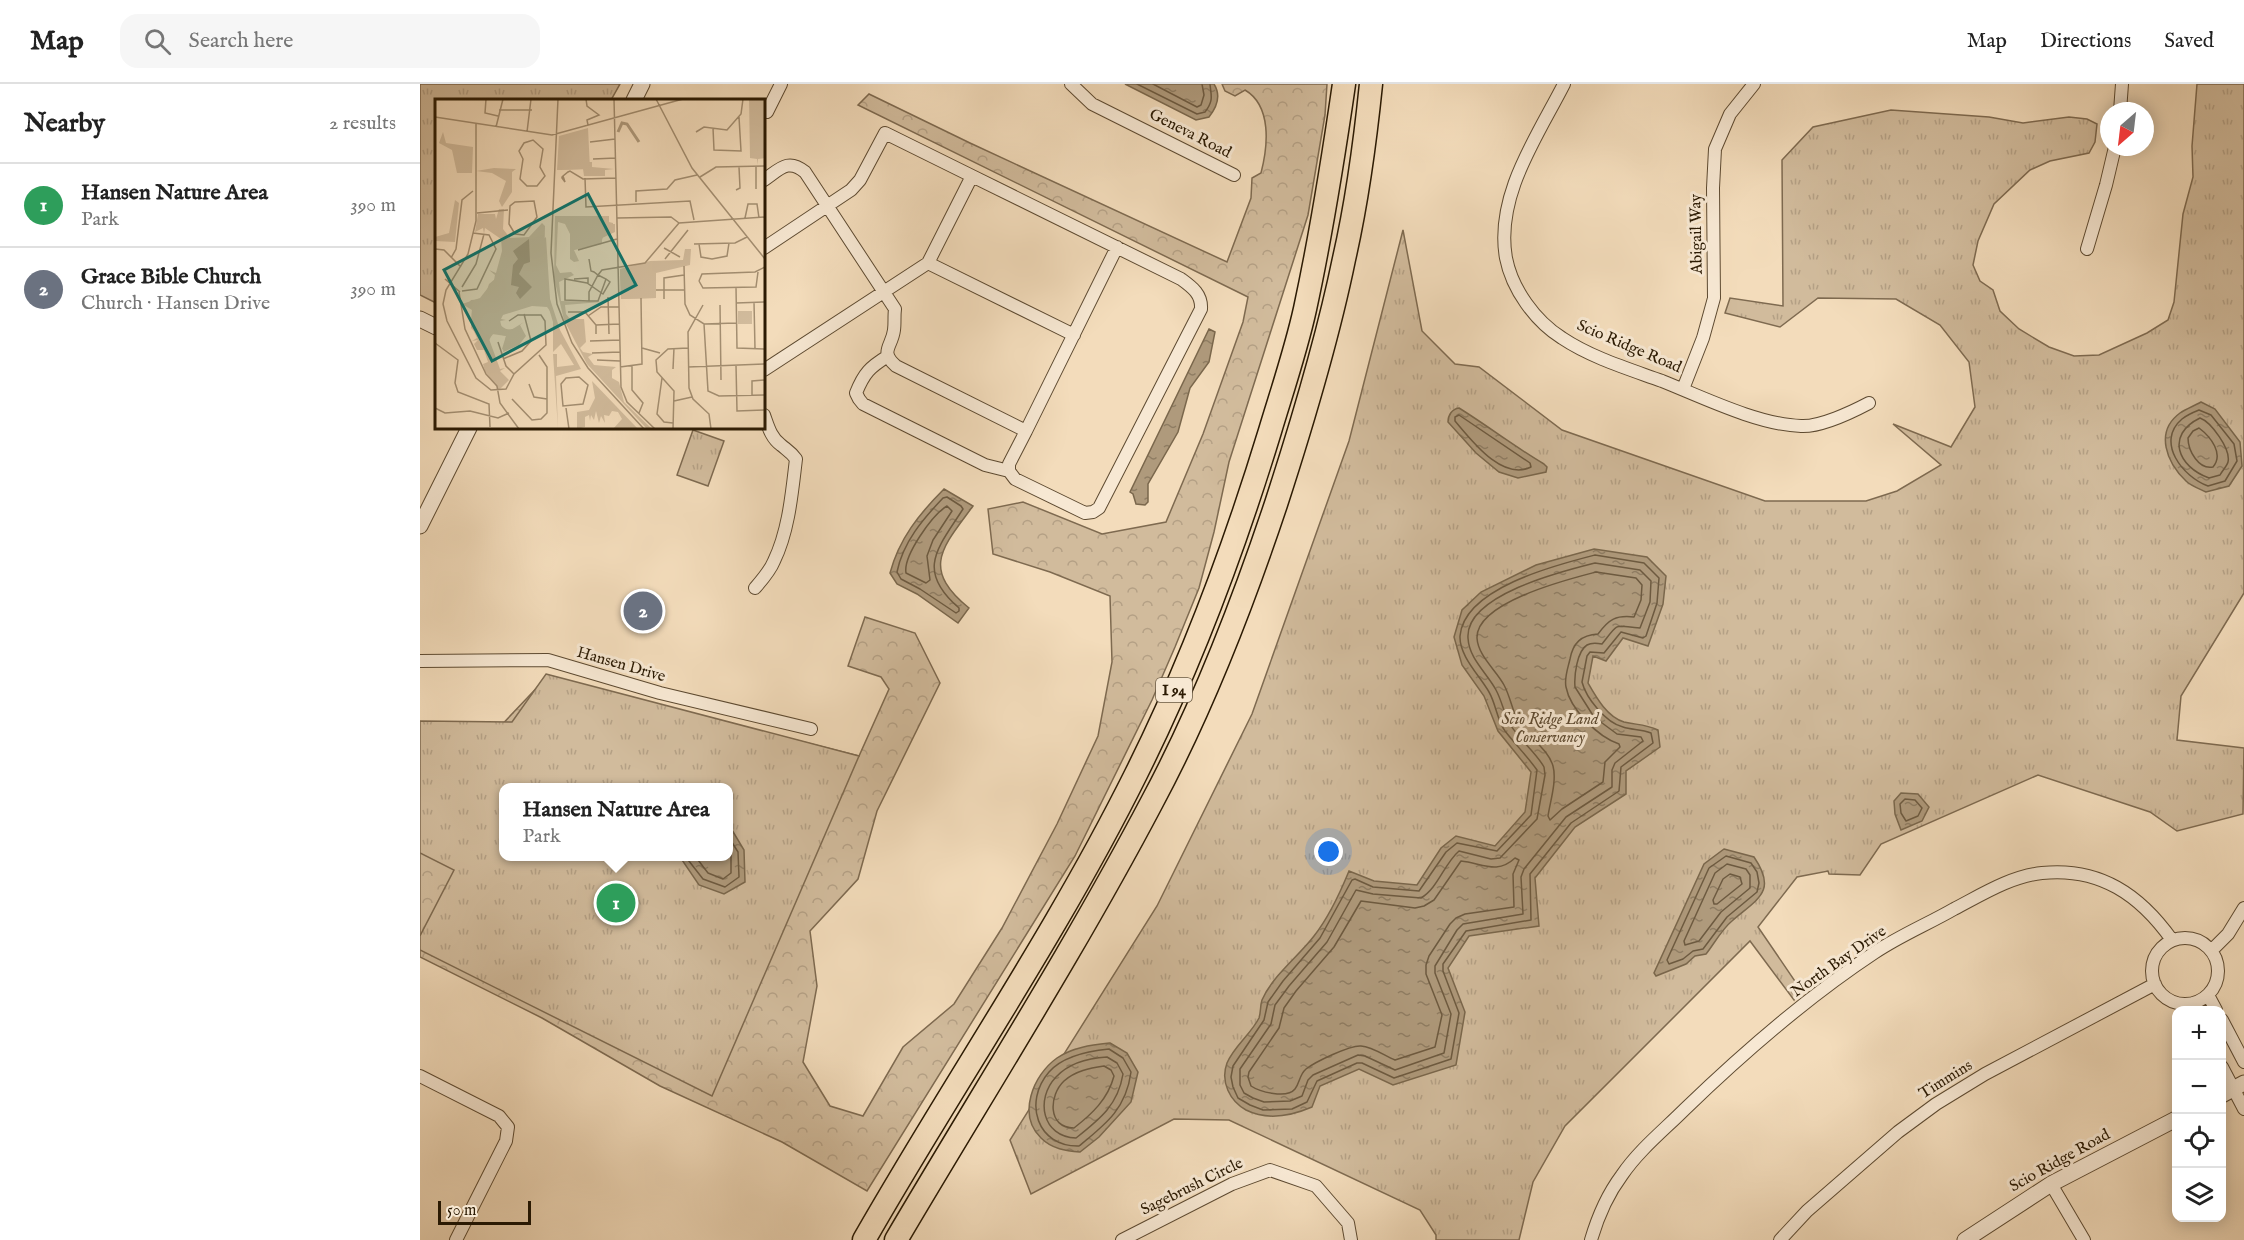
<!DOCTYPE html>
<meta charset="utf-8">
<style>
:root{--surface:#fff;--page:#f6f6f6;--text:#222;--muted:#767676;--line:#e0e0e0;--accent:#8f2418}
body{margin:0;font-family:"IM FELL English",serif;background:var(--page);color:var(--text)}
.controls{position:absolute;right:18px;bottom:18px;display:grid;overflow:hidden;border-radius:12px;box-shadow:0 3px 15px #0003}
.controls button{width:54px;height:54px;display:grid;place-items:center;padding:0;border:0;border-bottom:2px solid var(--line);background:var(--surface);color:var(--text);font:30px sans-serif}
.compass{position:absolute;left:1680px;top:18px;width:54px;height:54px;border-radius:50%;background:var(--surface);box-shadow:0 3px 15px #0003;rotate:208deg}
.scale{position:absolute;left:18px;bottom:15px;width:93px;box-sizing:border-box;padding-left:6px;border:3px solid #2b1a03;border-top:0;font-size:16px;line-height:21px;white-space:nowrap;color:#2b1a03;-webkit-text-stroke:4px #f7e8d3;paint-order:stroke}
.you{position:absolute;left:909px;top:768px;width:21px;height:21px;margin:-15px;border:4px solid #fff;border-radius:50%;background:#1a73e8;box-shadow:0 0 0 9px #1a73e833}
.badge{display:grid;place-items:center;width:39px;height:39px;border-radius:50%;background:var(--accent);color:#fff;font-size:20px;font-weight:700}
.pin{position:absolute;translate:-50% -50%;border:3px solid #fff;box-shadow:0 2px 6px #0006}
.popup{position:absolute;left:79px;top:699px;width:234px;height:78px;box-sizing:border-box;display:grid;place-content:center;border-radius:12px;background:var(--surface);filter:drop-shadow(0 2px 4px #0005);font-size:20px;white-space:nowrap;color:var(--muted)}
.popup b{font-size:22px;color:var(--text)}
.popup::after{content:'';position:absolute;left:50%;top:100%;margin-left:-12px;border:12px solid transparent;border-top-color:var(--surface)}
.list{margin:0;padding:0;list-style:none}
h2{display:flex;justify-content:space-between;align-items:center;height:78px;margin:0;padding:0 24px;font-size:26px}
h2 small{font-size:20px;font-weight:400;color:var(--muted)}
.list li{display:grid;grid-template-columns:39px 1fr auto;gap:18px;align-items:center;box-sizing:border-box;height:84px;padding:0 24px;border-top:2px solid var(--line)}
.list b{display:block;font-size:22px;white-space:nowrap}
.list p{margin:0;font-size:20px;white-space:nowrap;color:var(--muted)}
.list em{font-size:20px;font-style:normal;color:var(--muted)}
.icon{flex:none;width:33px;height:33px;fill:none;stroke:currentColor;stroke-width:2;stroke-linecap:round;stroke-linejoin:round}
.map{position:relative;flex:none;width:1824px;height:1156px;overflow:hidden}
header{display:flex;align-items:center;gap:36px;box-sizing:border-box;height:84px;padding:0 30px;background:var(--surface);border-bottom:2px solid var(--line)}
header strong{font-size:28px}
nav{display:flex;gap:33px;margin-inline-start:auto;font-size:21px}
.search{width:420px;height:54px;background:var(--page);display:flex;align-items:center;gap:15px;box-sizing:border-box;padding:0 21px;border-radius:18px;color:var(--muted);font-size:22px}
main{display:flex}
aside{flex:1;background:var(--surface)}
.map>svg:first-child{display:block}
.forest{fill:url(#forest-crowns);stroke:#7e6a50;stroke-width:1.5;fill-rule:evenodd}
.park{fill:url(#park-tufts);stroke:#7e6a50;stroke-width:1.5;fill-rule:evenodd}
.water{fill:url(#water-ripples);stroke:#7a674c;stroke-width:1.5}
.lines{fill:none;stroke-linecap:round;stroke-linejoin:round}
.shore{stroke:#6d5a40;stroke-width:1.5}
.minor-casing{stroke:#5d4a31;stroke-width:14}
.tertiary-casing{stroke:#5d4a31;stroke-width:17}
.motorway-casing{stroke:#2b1a03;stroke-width:25}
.minor{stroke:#f7e8d3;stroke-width:12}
.tertiary{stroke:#f7e8d3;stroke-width:15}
.motorway{stroke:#f3dcbb;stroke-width:22}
.labels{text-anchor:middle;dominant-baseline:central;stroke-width:6;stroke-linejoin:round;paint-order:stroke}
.shield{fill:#f7e8d3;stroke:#685841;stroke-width:1.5}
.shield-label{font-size:15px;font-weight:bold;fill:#2b1a03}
.street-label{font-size:16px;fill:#2b1a03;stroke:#f7e8d3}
.park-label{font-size:16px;font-style:italic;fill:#5d4a31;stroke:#f7e8d3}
.inset-river{fill:none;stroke:#af9a7c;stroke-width:3}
.inset-road{fill:none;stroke:#a38e71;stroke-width:1.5}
.view{fill:#0f766e;fill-opacity:0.15;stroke:#0f766e;stroke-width:3}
.inset-edge{fill:none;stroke:#2b1a03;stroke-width:3}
</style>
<header>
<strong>Map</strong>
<div class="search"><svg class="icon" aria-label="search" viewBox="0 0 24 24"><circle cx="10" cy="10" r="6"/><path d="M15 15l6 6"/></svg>Search here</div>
<nav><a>Map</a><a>Directions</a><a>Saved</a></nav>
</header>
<main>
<aside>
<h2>Nearby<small>2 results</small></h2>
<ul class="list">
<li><span class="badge" style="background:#2e9e5b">1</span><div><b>Hansen Nature Area</b><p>Park</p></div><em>390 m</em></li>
<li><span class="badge" style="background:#6b7280">2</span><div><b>Grace Bible Church</b><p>Church · Hansen Drive</p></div><em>390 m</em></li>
</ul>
</aside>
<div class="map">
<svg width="1824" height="1156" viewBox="0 0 1824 1156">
<defs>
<pattern id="forest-crowns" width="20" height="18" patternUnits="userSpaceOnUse" patternTransform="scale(1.5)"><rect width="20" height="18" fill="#d1bb9c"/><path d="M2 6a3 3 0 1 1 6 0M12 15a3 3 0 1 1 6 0" fill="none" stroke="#b4a085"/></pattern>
<pattern id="park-tufts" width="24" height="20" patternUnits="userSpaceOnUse" patternTransform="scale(1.5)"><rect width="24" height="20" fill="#d1bb9c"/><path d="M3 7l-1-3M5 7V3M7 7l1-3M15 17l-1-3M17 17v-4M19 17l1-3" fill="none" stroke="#b4a085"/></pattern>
<pattern id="water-ripples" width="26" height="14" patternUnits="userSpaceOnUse" patternTransform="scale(1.5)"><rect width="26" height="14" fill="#af9a7c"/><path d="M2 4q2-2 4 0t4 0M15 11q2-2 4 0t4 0" fill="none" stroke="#8f7d63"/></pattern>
</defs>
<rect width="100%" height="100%" fill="#f3dcbb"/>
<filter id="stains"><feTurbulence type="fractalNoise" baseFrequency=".00333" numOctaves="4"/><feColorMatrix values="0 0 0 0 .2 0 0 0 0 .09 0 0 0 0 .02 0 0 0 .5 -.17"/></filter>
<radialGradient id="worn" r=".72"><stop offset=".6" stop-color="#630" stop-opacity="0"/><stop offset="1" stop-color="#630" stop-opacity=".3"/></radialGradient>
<path class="forest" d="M802 0H907L905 31 888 131 809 378 794 448 779 504 755 563 732 616 655 772 447 1107 362 1058 240 1002 122 934 0 873V651L74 649 127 593 439 672 469 605 461 593 428 582 445 533 495 549 520 599 457 727 438 795 390 847 397 902 383 978 410 1022 443 1032 483 963 534 920 582 844 637 740 678 652 692 578 690 512 630 488 573 470 568 425 603 418 682 450 746 438 783 350 823 238 828 213 438 21 449 10 550 59 807 178 831 114 832 94 841 89C848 62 852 22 825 6L815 12 805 7ZM83 704H308V772H83Z"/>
<path class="park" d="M0 0H200L191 16H16V219L0 211Z
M1777 0H1824V509L1761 612 1757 656 1824 664 1823 730 1757 747 1730 728 1618 691 1461 760 1440 791 1409 790 1408 787 1377 793 1338 843 1379 903 1374 916 1330 857 1145 1042 1113 1098 1099 1156H1016V1151L1000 1126 809 1036 754 1035 611 1110 590 1056 737 822 832 630 929 357 983 146 1002 247 1035 280 1059 283 1142 346 1345 417H1446L1477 407 1521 381 1473 340 1531 363 1555 323 1549 278 1520 241 1476 215 1398 214 1360 243 1305 229 1310 214 1363 222 1362 76 1393 43 1471 26 1569 33 1603 39 1649 33 1667 35 1677 40 1675 58 1669 69 1630 77 1610 86 1574 120 1558 157 1553 181 1560 197 1573 206 1580 227 1599 245 1629 263 1654 272 1679 271 1727 249 1748 236 1754 218 1763 130 1773 93 1772 62Z
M273 346 304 357 288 402 257 391Z
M126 590 439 672 292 1012 0 866V852L34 786 0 769V637L92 638ZM83 704H308V772H83Z"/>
<path class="water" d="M705 0H794C801 11 797 23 789 33L776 36Z
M789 245 795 248 789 278 770 304 758 348 728 400V418L725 421 716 420 713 410 710 408Z
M1781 318 1795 325 1820 358 1822 382 1809 402 1786 408C1780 405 1771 402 1766 397 1747 379 1734 348 1760 329 1766 325 1774 322 1781 318Z
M1039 324C1068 342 1095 363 1124 380L1127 383 1126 388 1098 394 1079 388 1056 369 1028 338C1028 331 1032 325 1039 324Z
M524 405 553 422C523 463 500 484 549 524L538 539 497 510 477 500 470 489C479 455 499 430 524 405Z
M1174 465 1227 473 1246 492 1243 520 1228 562 1203 554 1186 577 1173 572 1168 599C1176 613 1187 633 1204 638 1217 641 1225 640 1238 646L1240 663 1206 687V710L1155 743 1115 794 1119 842 1049 852 1028 884 1045 928 1036 981 973 1001 939 985 900 1002 892 1023C871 1032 848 1037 826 1026 810 1017 800 998 807 979 814 962 831 950 839 934 841 928 840 922 842 916 853 891 878 873 894 852 909 833 920 809 929 787L954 797 997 801 1021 764 1036 752 1075 762 1105 728 1111 688 1078 647 1064 612 1042 581 1034 553 1042 526 1061 508 1116 481Z
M1481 709 1498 710 1509 723 1502 737 1481 746 1475 730 1474 717Z
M309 741 324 766 325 798 304 810 279 801 260 773 308 772Z
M1304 765 1334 773C1358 808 1337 815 1312 837 1302 845 1294 860 1286 870L1275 872 1266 880 1236 892 1234 889 1284 780Z
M690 959 707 969 718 988 711 1018 679 1053 660 1068C646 1067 632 1065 621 1054 597 1031 613 991 637 974 653 963 672 961 690 959Z"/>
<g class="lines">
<path class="shore" d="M717 0 777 30 785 28C794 16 791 12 790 0
M733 0 777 23 781 21 784 11 782 0
M1779 326 1791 331 1814 360 1817 377 1805 397 1788 402C1763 393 1735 358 1762 335 1767 331 1774 328 1779 326Z
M1039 331 1110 379 1111 383C1082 397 1052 357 1035 337V333Z
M1780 334C1791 338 1811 365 1808 378 1807 382 1802 387 1800 391L1789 394C1758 383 1745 351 1780 334Z
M1779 344C1791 353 1804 370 1793 383 1779 386 1768 367 1768 354L1773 347Z
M527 413 541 422 543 425C518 464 495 486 539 524V527L536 529 500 505 481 495 477 488C483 458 503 435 523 414Z
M527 422 532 427 513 456 507 472 510 496 506 499 486 489C483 472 512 431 527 422Z
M1175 471 1224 479 1239 494 1237 519 1226 552 1223 554 1201 548 1184 569 1170 568 1167 572 1162 598C1166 614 1186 639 1203 643 1212 646 1221 645 1231 649L1233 659 1201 683 1199 707 1151 739 1110 790 1111 836 1046 847 1023 880V887L1039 929 1031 975 974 994 942 979H937L897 997 887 1018 872 1025 843 1026 830 1021 818 1014 813 1003 811 993 813 982 844 936 848 918 863 897 900 854 932 796 935 795 953 803 999 807 1026 768 1037 759 1077 767 1111 731 1117 686C1107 672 1095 660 1085 647 1077 636 1076 620 1069 608 1060 592 1039 572 1040 552 1044 504 1136 481 1175 471Z
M1175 479 1220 486 1231 497 1230 518 1220 544C1193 542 1200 537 1182 560 1177 559 1172 558 1167 561 1157 567 1154 592 1155 603L1174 633 1197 650 1221 653 1223 657 1195 679 1192 686V703L1146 733 1104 785 1101 793 1103 830 1043 840 1037 846 1015 882V889L1031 930 1024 969 975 986 945 972 938 971 893 991 888 996 882 1012 870 1017 844 1018 833 1014 824 1009 820 1001V985L851 940 855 921 869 902 907 858 936 806 953 810 1001 814C1018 804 1024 780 1039 767L1071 775 1080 774 1117 735 1125 691 1124 683C1115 667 1099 656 1090 640 1084 630 1082 617 1076 606 1067 589 1049 575 1048 554 1045 511 1143 487 1175 479Z
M1176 488 1216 494 1222 501 1221 516 1214 533C1196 531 1189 535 1178 550 1161 551 1153 559 1150 575 1148 584 1144 594 1146 603 1150 625 1178 653 1199 660L1200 663 1185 678 1183 698 1142 725 1130 736 1128 732C1130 718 1137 697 1133 682 1128 664 1106 652 1097 635 1092 625 1090 612 1084 601 1076 586 1058 572 1057 554 1056 518 1149 495 1176 488Z
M1485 715 1495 716 1502 724 1498 732 1486 737 1481 729 1480 720Z
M265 772 283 795 305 803 319 793 318 768 308 752
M275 772 288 789 303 795 311 789V770L308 766
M1306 772 1331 779 1337 788 1339 799 1337 808 1307 833 1283 865 1273 867 1263 875 1249 880 1247 876 1289 784Z
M1095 774 1099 776 1093 790 1094 823 1045 830 1036 834 1030 840 1009 872 1006 881V890L1022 931 1015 963 975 976C965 972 953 963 941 962 930 961 895 978 886 985 879 991 880 999 875 1005 867 1015 840 1008 831 1002L828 993 829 988 859 944 864 924 876 907 914 863 941 817 995 824 1004 822 1014 816 1041 777C1062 779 1077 791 1095 774Z
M1307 780 1326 785 1330 791V804L1301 828 1279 857 1265 861 1264 857 1295 789Z
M1310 790 1320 793 1322 800 1297 820H1294L1293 816 1303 795Z
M689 965 703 974 711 988C706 1025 686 1040 659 1062 617 1063 603 1018 629 988 643 972 668 967 689 965Z
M687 973 697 979 703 990C698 1021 680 1035 656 1054 622 1053 615 1015 636 993 649 979 669 974 687 973Z
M684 982 691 986 694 992C688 1015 672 1030 654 1044 627 1044 629 1011 644 997 655 987 670 984 684 982Z"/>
<defs>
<path id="minor" d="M651 0 672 20 814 91
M1144 0C1117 53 1075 112 1086 174 1092 205 1115 237 1142 254 1172 274 1209 285 1242 297 1282 313 1339 341 1381 342 1400 343 1432 328 1449 319
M1700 27 1702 0
M347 28 361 0
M344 96C360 85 368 74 385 88L475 225C474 232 475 239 474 246 472 263 459 267 476 282L606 347 589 380V387L595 395 665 429 673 428 679 424 781 225C782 210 772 203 761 195L552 92
M344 164 431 106 440 96 465 49 552 92 508 179 344 286
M1667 165 1686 101 1695 63
M508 179 654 251
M468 272C450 283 444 289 436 309L439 315 443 320 565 381 589 387
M1263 305 1283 254 1294 214 1293 104 1295 65 1310 30 1334 0
M606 347 697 163
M335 504C342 496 350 487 354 477 369 446 372 408 376 375 371 368 367 366 361 361 351 354 348 342 344 331
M0 577 128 576 240 609 391 645
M1732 887a33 33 0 1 1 66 0a33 33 0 1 1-66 0Z
M1792 866 1808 850 1824 824
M1788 911 1796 926
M1802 936 1824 978
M1802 983 1824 1025
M0 992 79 1032 88 1043 86 1057 36 1156
M1631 1100 1664 1156
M702 1156 812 1100 850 1086 896 1102 928 1139 931 1156
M1171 1156C1178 1132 1187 1111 1202 1091 1219 1066 1244 1046 1265 1025 1323 969 1386 914 1454 869 1479 852 1508 840 1534 825 1561 811 1591 792 1622 789 1680 783 1720 811 1752 856
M1360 1156 1387 1127 1478 1048 1516 1020 1565 990 1735 900"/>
<path id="tertiary" d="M214 16 222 0
M0 235 16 243
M0 442 49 344
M1802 1011 1824 999
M1545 1156 1631 1100 1756 1035"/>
<path id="motorway" d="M444 1156C533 1000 636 851 716 690 771 580 814 465 850 347 862 307 876 266 885 225 901 151 913 76 924 0
M476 1156C562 1010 653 868 732 718 783 623 822 522 856 420 882 340 907 258 924 175 937 118 945 59 951 0"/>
</defs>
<use href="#minor" class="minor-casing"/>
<use href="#tertiary" class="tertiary-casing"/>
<use href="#motorway" class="motorway-casing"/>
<use href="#minor" class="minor"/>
<use href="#tertiary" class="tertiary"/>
<use href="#motorway" class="motorway"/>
</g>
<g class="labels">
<rect class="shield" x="736" y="594" width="36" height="24" rx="4.5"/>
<g class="shield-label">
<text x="754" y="606">I 94</text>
</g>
<g class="street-label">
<text transform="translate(770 50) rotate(27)">Geneva Road</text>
<text transform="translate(1277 150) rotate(-91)">Abigail Way</text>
<text transform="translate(1209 263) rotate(23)">Scio Ridge Road</text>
<text transform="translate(201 581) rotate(16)">Hansen Drive</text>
<text transform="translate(1419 878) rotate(-35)">North Bay Drive</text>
<text transform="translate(1526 996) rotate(-32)">Timmins</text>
<text transform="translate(1640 1077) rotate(-29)">Scio Ridge Road</text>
<text transform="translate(772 1103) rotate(-26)">Sagebrush Circle</text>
</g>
<g class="park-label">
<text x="1130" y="636">Scio Ridge Land<tspan x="1130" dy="18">Conservancy</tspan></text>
</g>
</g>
<g transform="translate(15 15)">
<rect width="330" height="330" fill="#f3dcbb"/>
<path d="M314 0H330V59L323 60V66L322 60 315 59ZM8 33 11 44 38 48 37 74H22L17 51 4 44ZM151 63H157V68L179 70 170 71V77H149L148 70 122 71ZM59 69 81 70 77 73V93L67 108 64 102 71 82 57 74 41 72ZM20 101 24 104 20 143 0 142V138L14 134ZM120 117H174V123L178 124V132L168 138 166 144 139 151 144 162 139 163 135 160V135L130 125 123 123 121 166 125 174 136 173 139 176 124 183 126 202 166 203 130 206 131 215 135 220H149L151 243 145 249 148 253 158 255 153 258 159 266 181 268 177 271V279L184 283 189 303 217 330H212L152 265 129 221 119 179ZM111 138 115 200 125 231 146 270 121 277 123 330 118 255H122V268L139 266 126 245 118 253V223L112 203 66 214 65 226 72 231 83 229 85 244 70 252 67 250 71 237 57 235 54 242 61 261 54 262 46 239 36 229 37 209 32 206 36 201 49 200 54 185ZM250 150H256L255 166 221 174V199L186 200 185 170 215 162 248 161ZM157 282 203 330H178L187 320 183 313 177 312 174 317 169 316 170 324 166 317 164 324 161 312 159 321 156 316 155 322 154 316 150 318V328L142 330V313L154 311 160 299Z" fill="#d1bb9c"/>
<path d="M153 29 155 70 122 71 124 37ZM64 110H69L68 130 75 139 94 138 107 124 110 127 109 171 118 216 112 208 97 207 68 216 66 220 71 221 65 222 67 229 76 231 89 223 85 226 91 237 84 246 68 253 71 237 59 234 54 240 65 270 70 269 65 272 74 281 64 291 50 272 48 265 53 263 49 251H42L39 245 43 241 37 242 42 239 36 226 37 211 27 205 45 199 59 181 60 176 54 171 61 174 67 152 66 140 50 129 49 135 48 129 40 133 43 115H60L61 120ZM136 118H166V125H180V133L167 139V145L138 151ZM220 168 221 199 186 200 185 170ZM303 212H317V225H303Z" fill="#d1bb9c"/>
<path d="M94 140 95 163 89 165 84 175 97 188 85 200 81 194 84 188 76 186 78 166 83 160 78 152Z" fill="#af9a7c"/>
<path class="inset-river" d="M183 33 187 24 192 25 204 43"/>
<path class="inset-road" d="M51 0 50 14 63 17M123 0 116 154 122 205 137 244 153 269 209 330M151 0 152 7 164 16 152 21 153 26M179 0 186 288 192 303 220 330M221 0 257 69 330 160M64 11H97M0 18 117 36 248 0M41 25V122L33 155 11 191 8 205 12 222 41 279 56 291 71 290 79 275 111 246 110 222 106 216H83L74 222M61 28 68 0M278 29 279 51 306 52 304 18M92 33 96 0M261 33 269 28 292 31 306 15 308 0M98 41 108 50 105 68 110 77 102 87H92L85 80 88 60 84 52 89 44ZM155 43 180 40M158 60 181 59M321 67V90M128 77 130 83 127 79V78L128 77 133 73 135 72 148 80 181 79M265 78 281 68 330 67M150 79 151 108 255 102 259 121M301 91 305 89 304 68M99 102 102 118 89 136 80 135 74 125 75 107 80 103ZM201 103V92L232 90 240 81 262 76M42 114 73 111M182 119 236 118 244 124M310 119 313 105H322L324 119M259 145 300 144 312 138M264 145 266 158 277 160 292 157 294 144M229 149 245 158M0 150 9 151 26 168M143 151 182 140M16 159 21 150 27 101 38 92M154 160 156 172 159 173 163 176 171 180 163 202H154V193L163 176 167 171 210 164 244 124 330 118M230 160 253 131M249 167 250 205 255 216 269 225 301 224M10 180 25 193M139 180 153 179V184M264 182 268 189 321 188 323 173M264 182 267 175 320 173 330 168M27 188 41 165 49 135M301 188 302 249 330 250M221 191H249M27 192 42 190 61 150 54 136 38 134M24 193 30 230 51 275 62 287 65 304 84 330M173 198 174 235M229 200V179L249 176M154 202 130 201V180L152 184 168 195 175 183 171 180M319 203 320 250M301 204 330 203M268 206 253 233 254 289 258 300 274 315 276 330M285 206 286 281M133 213H150L161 226V235M153 217 166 208H184M269 225 273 292 284 297 330 296M161 226 184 225M155 242 185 241M63 243 71 267 79 275M0 244 23 261 20 284 23 293 54 305 55 328M207 249 225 254M157 254 185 253M68 260 87 252 96 242 89 215M162 261 185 262M301 266 302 312 330 311M197 267V291L208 304 204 314M185 268 207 265 206 199M253 268 330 265M238 270 239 249M131 279 144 278 153 286 148 305 128 307 126 285ZM227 279 222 315 229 323 238 324M94 285 99 298 112 300M317 296V282L330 281M77 300 97 321 106 320 112 314V268L104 256M239 302 257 298M0 309 10 314 35 312 63 319 74 314M131 309 134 330M238 330 239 292 222 273 221 261 233 250 253 249"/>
<path class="view" d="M153 95 201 186 57 262 9 171Z"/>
<rect width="330" height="330" class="inset-edge"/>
</g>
<rect width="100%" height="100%" filter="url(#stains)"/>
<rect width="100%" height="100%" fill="url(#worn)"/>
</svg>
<div class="controls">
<button>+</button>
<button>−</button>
<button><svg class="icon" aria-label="locate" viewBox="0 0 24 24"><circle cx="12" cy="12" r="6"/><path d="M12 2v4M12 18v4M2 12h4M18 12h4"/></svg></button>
<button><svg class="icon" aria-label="layers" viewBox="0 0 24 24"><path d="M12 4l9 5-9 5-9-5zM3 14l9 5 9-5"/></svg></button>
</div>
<svg class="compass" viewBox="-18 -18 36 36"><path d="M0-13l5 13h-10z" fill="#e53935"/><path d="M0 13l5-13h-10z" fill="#767676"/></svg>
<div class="scale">50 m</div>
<div class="you"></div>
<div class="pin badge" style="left:196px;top:819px;background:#2e9e5b">1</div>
<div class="popup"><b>Hansen Nature Area</b>Park</div>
<div class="pin badge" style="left:223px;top:527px;background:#6b7280">2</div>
</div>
</main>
